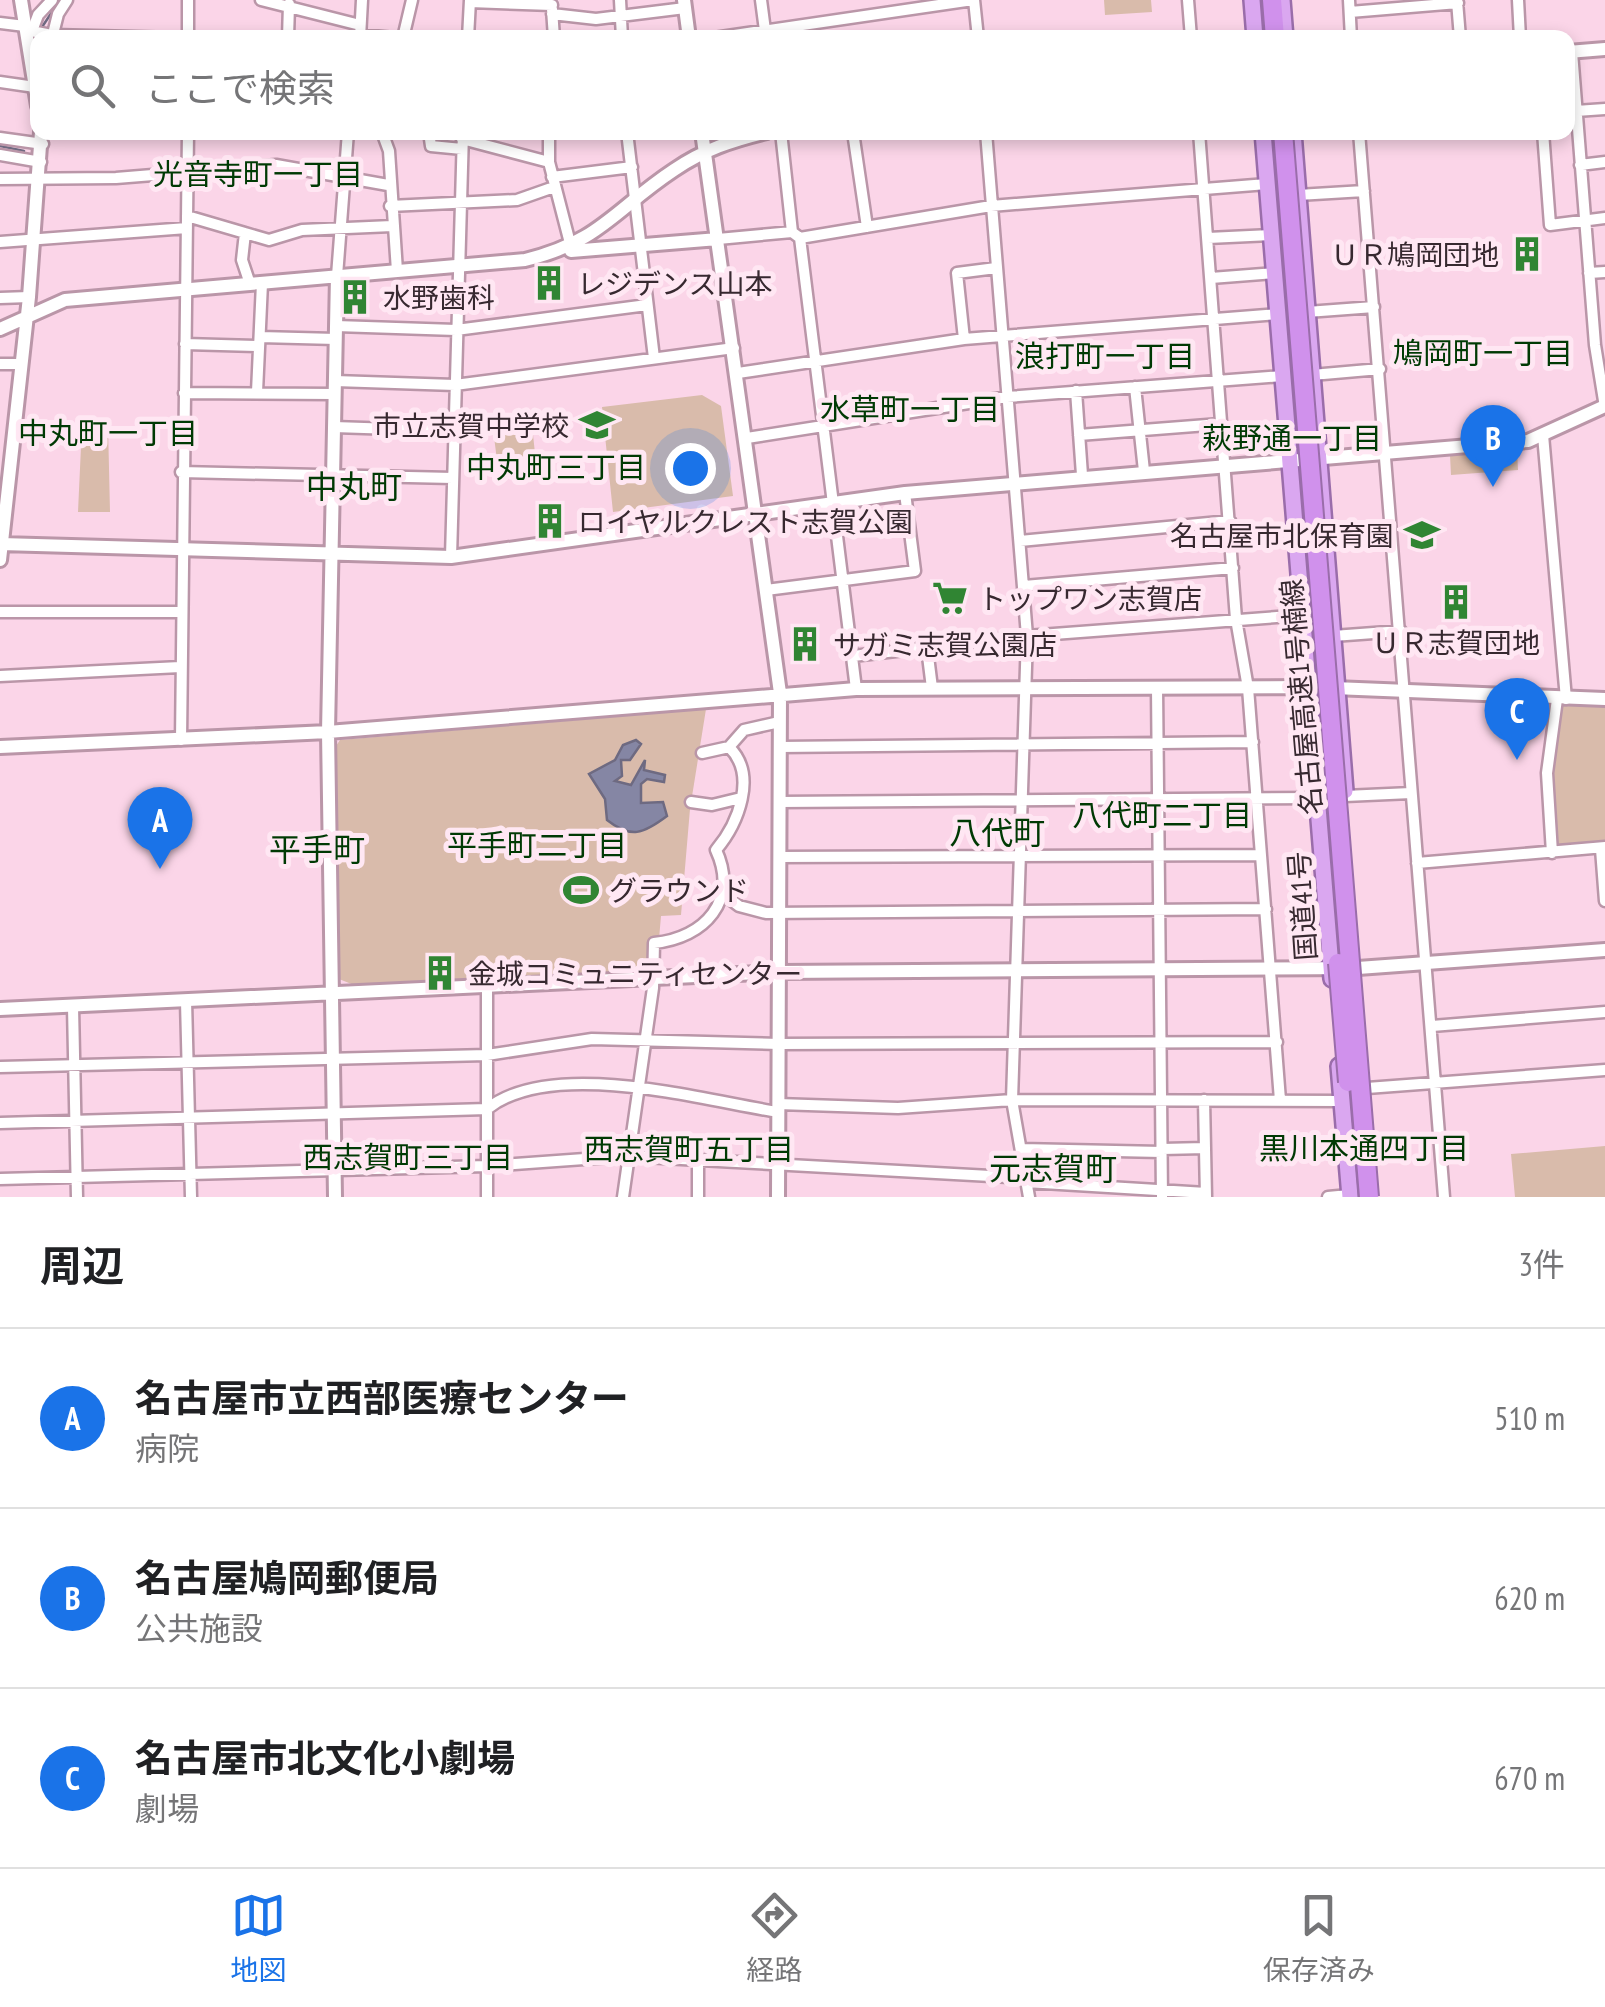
<!DOCTYPE html>
<html lang="ja">
<meta charset="utf-8">
<style>
:root{--surface:#fff;--page:#f2f2f2;--text:#202124;--muted:#757577;--line:#e0e0e0;--accent:#1a73e8}
body{margin:0;font-family:"PT Sans Narrow","Noto Sans JP",sans-serif;background:var(--page);color:var(--text)}
.you{position:absolute;left:690px;top:468px;width:35px;height:35px;margin:-25px;border:8px solid #fff;border-radius:50%;background:#1a73e8;box-shadow:0 0 0 15px #1a73e833}
.badge{display:grid;place-items:center;width:65px;height:65px;border-radius:50%;background:var(--accent);color:#fff;font-size:32px;font-weight:700}
.pin{position:absolute;translate:-50% -82px;filter:drop-shadow(0 2px 5px #0008)}
.pin::after{content:'';position:absolute;top:52px;width:35px;height:30px;background:inherit;clip-path:polygon(0 0,100% 0,50% 100%)}
.list{margin:0;padding:0;list-style:none}
h2{display:flex;justify-content:space-between;align-items:center;height:130px;margin:0;padding:0 40px;font-size:42px}
h2 small{font-size:32px;font-weight:400;color:var(--muted)}
.list li{display:grid;grid-template-columns:65px 1fr auto;gap:30px;align-items:center;box-sizing:border-box;height:180px;padding:0 40px;border-top:2px solid var(--line)}
.list b{display:block;font-size:38px;white-space:nowrap}
.list p{margin:0;font-size:32px;white-space:nowrap;color:var(--muted)}
.list em{font-size:32px;font-style:normal;color:var(--muted)}
.icon{flex:none;width:55px;height:55px;fill:none;stroke:currentColor;stroke-width:2;stroke-linecap:round;stroke-linejoin:round}
.map{position:relative;flex:none;width:1605px;height:1197px;overflow:hidden}
.search{position:absolute;background:var(--surface);box-shadow:0 5px 15px #0003;left:30px;right:30px;top:30px;height:110px;display:flex;align-items:center;gap:25px;box-sizing:border-box;padding:0 35px;border-radius:20px;color:var(--muted);font-size:38px}
.sheet{height:670px;background:var(--surface)}
nav{display:flex;justify-content:space-around;align-items:center;box-sizing:border-box;height:140px;border-top:2px solid var(--line);background:var(--surface);font-size:28px;color:var(--muted)}
nav a{display:grid;justify-items:center;gap:5px}
nav .on{color:var(--accent)}
.map>svg:first-child{display:block}
.green{fill:#d9bbab}
.water{fill:#8586a4;stroke:#6e6a81;stroke-width:2.5}
.lines{fill:none;stroke-linecap:round;stroke-linejoin:round}
.stream{stroke:#6e6a81;stroke-width:2.5}
.minor-casing{stroke:#ba96a8;stroke-width:15}
.tertiary-casing{stroke:#ba96a8;stroke-width:18}
.trunk-casing{stroke:#9a6daa;stroke-width:20}
.motorway-casing{stroke:#9a6daa;stroke-width:22}
.minor{stroke:#fff;stroke-width:10}
.tertiary{stroke:#fff;stroke-width:12}
.trunk{stroke:#daa7f0;stroke-width:15}
.motorway{stroke:#d091ec;stroke-width:18}
.motorway-bridge-casing{stroke:#9a6daa;stroke-width:22;stroke-linecap:butt}
.motorway-bridge{stroke:#d091ec;stroke-width:18}
.labels{text-anchor:middle;dominant-baseline:central;stroke-width:10;stroke-linejoin:round;paint-order:stroke}
.poi-label{font-size:28px;fill:#372930;stroke:#ffe7f3;text-anchor:start}
.street-label{font-size:28px;fill:#372930;stroke:#ffe7f3}
.neighbourhood-label{font-size:30px;fill:#003a04;stroke:#ffe7f3}
.quarter-label{font-size:32px;fill:#003a04;stroke:#ffe7f3}
</style>
<div class="map">
<svg width="1605" height="1197" viewBox="0 0 1605 1197">
<rect width="100%" height="100%" fill="#fbd5e8"/>
<path class="green" d="M1104 0H1151L1152 12 1105 15Z
M702 395 721 406 733 496 613 512 602 407Z
M82 425H108L110 512H78Z
M532 425 536 463 498 468 493 429Z
M1517 449 1518 470 1451 475 1450 455Z
M1563 703 1605 705V842L1600 844 1557 847 1552 775Z
M706 709 690 809 681 915 661 916 659 939 652 938 645 973 354 985 339 979 336 746 340 740Z
M1605 1146V1197H1515L1511 1154Z"/>
<path class="water" d="M636 740 641 744 630 760H621L622 776 615 781 631 785 645 760 644 770 665 775 664 782 647 779 641 784V803L663 802 667 816C643 834 631 839 607 820L605 799 589 774 615 760 623 745Z"/>
<g class="lines">
<path class="stream" d="M42 27 60 0
M0 146 24 151"/>
<defs>
<path id="minor" d="M188 0V38
M261 0 360 25
M620 0 622 38
M761 0 766 38
M974 0 978 38
M1188 0 1191 38
M1349 0 1351 38
M1518 0 1520 38
M1457 1 1460 38
M470 2 552 5
M552 9 554 38
M1350 12 1458 3
M552 14 596 19 685 8
M0 23 25 26
M26 30 52 35 177 38
M32 31 38 15 52 0
M361 35 395 38
M52 38 58 14 67 0
M288 38 289 4
M360 38 362 0
M403 38 412 0
M468 38 470 0
M714 38 973 0
M1081 38H1098
M1572 52 1595 345 1605 407
M0 82 35 87
M1576 111 1605 109
M382 132 389 151 397 271
M429 132 431 146 462 149
M549 132V162L571 247
M627 132 654 358
M781 132 792 232
M853 132 867 227
M986 132 1027 636 1012 1100 1029 1197
M1199 132 1236 619 1248 688 1280 1100
M1359 132 1444 1197
M1543 132 1550 225 1605 218
M0 138 43 144
M462 139 549 162
M0 155 41 162
M1580 165 1605 162
M552 177 632 167
M0 179 116 178 276 165 388 185
M1298 195 1364 191
M390 206 517 200 554 187
M187 216 245 233 242 260 250 284
M245 233 269 240 302 230 392 226
M800 238 991 206 1267 184
M1208 238 1271 235
M718 239 792 232 800 238 856 689
M0 242 187 228
M1589 273 1605 272
M337 276 348 132
M1211 278 1274 273
M0 298 29 297
M1307 312 1374 307
M336 326 456 330 647 305
M260 337 336 339
M964 339 957 273 996 268
M185 344 259 346
M0 364H21
M738 373 964 339 1277 314
M1312 375 1380 369
M335 381 455 385 734 348
M1135 387 1144 471
M1076 391 1082 475
M257 392 262 283
M184 393 335 394
M334 427 454 431
M1079 435 1220 424
M1543 435 1566 699
M747 438 1007 397 1282 376
M181 472 453 478
M1020 541 1230 521
M451 557 463 132
M1024 586 1233 568
M766 590 915 571 905 493
M0 612H180
M1333 636 1401 631
M927 648 932 688
M853 656 1027 636 1304 615
M0 676 180 667
M1157 688 1162 1197
M181 740 188 132
M780 747 1253 742
M702 753 729 747
M1345 796 1411 793
M691 802 712 805 741 798
M779 802 1319 798
M1601 849 1605 901
M1552 853 1547 773 1557 699
M779 857 1261 855
M1417 863 1605 847
M723 894 739 906 766 913 1266 909
M487 989V1197
M186 1001 191 1197
M73 1007 77 1197
M1432 1026 1605 1012
M0 1067 487 1055 592 1039 779 1044 1277 1042
M1367 1088 1605 1070
M1204 1100 1206 1197
M778 1104 898 1108 1012 1100 1342 1101
M0 1123 487 1109C552 1057 701 1100 778 1112
M1021 1149 1162 1152
M1162 1149 1205 1148
M0 1179 487 1166 626 1156 1026 1178
M1027 1182 1206 1193
M623 1197 653 988 654 943C705 938 739 900 716 850 738 824 758 775 729 747L744 730 775 723
M698 1197V1162
M1328 1197 1349 1195"/>
<path id="tertiary" d="M21 0 38 106
M684 0 689 38
M1568 52 1605 49
M702 132 780 693 778 1197
M571 251 718 239
M0 329 65 300 525 260C600 242 615 209 674 170 703 150 733 140 767 132
M1 544 451 557 905 493 1528 441 1605 406
M0 560 29 297 41 132
M0 747 328 732 856 689 1309 687 1605 699
M0 1009 780 972 1358 968 1605 950
M335 1197 328 732 337 276"/>
<path id="trunk" d="M1252 0 1255 38
M1282 0 1285 38
M1263 132 1332 979
M1293 132 1345 791
M1339 1066 1350 1197"/>
<path id="motorway" d="M1272 0 1275 38"/>
</defs>
<use href="#minor" class="minor-casing"/>
<use href="#tertiary" class="tertiary-casing"/>
<use href="#trunk" class="trunk-casing"/>
<use href="#motorway" class="motorway-casing"/>
<use href="#minor" class="minor"/>
<use href="#tertiary" class="tertiary"/>
<use href="#trunk" class="trunk"/>
<use href="#motorway" class="motorway"/>
<defs>
<path id="motorway-bridge" d="M1283 132 1369 1197
M1338 963 1348 1082"/>
</defs>
<use href="#motorway-bridge" class="motorway-bridge-casing"/>
<use href="#motorway-bridge" class="motorway-bridge"/>
</g>
<defs>
<symbol id="building-bare" viewBox="-9 -9 18 18"><path d="M-4-6H4V6H1V3H-1V6H-4ZM-2.5-4.3h1.7v1.8h-1.7ZM.8-4.3h1.7v1.8H.8ZM-2.5-1h1.7V.8h-1.7ZM.8-1h1.7V.8H.8Z" fill="#308533" stroke="#ffe7f3" stroke-width="2.5" paint-order="stroke"/></symbol>
<symbol id="school-bare" viewBox="-9 -9 18 18"><path d="M0-5L7-2L0 1L-7-2ZM-4 1L0 2.5L4 1V4Q0 6-4 4Z" fill="#308533" stroke="#ffe7f3" stroke-width="2.5" paint-order="stroke"/></symbol>
<symbol id="supermarket-bare" viewBox="-9 -9 18 18"><path d="M-6-5.5h2.5l.6 2H6L4.5 2H-2.5L-4.4-4H-6ZM-1.5 3.2a1.3 1.3 0 1 0 .1 0ZM3 3.2a1.3 1.3 0 1 0 .1 0Z" fill="#308533" stroke="#ffe7f3" stroke-width="2.5" paint-order="stroke"/></symbol>
<symbol id="stadium-bare" viewBox="-9 -9 18 18"><path d="M0-5a6.5 5 0 1 0 0 10a6.5 5 0 1 0 0-10ZM-3.5-1.8h7v3.6h-7Z" fill="#308533" stroke="#ffe7f3" stroke-width="2.5" paint-order="stroke"/></symbol>
</defs>
<g fill-rule="evenodd">
<use href="#building-bare" x="1502" y="229" width="50" height="50"/>
<use href="#building-bare" x="524" y="258" width="50" height="50"/>
<use href="#building-bare" x="330" y="272" width="50" height="50"/>
<use href="#school-bare" x="572" y="400" width="50" height="50"/>
<use href="#building-bare" x="525" y="496" width="50" height="50"/>
<use href="#school-bare" x="1397" y="510" width="50" height="50"/>
<use href="#supermarket-bare" x="925" y="573" width="50" height="50"/>
<use href="#building-bare" x="1431" y="577" width="50" height="50"/>
<use href="#building-bare" x="780" y="619" width="50" height="50"/>
<use href="#stadium-bare" x="556" y="865" width="50" height="50"/>
<use href="#building-bare" x="415" y="948" width="50" height="50"/>
</g>
<g class="labels">
<g class="poi-label">
<text x="1499" y="254" text-anchor="end">ＵＲ鳩岡団地</text>
<text x="577" y="283">レジデンス山本</text>
<text x="383" y="297">水野歯科</text>
<text x="569" y="425" text-anchor="end">市立志賀中学校</text>
<text x="578" y="521">ロイヤルクレスト志賀公園</text>
<text x="1394" y="535" text-anchor="end">名古屋市北保育園</text>
<text x="978" y="598">トップワン志賀店</text>
<text x="1456" y="642" text-anchor="middle">ＵＲ志賀団地</text>
<text x="833" y="644">サガミ志賀公園店</text>
<text x="609" y="890">グラウンド</text>
<text x="468" y="973">金城コミュニティセンター</text>
</g>
<g class="street-label">
<text transform="translate(1301 697) rotate(-95)">名古屋高速1号楠線</text>
<text transform="translate(1302 906) rotate(-94)">国道41号</text>
</g>
<g class="neighbourhood-label">
<text x="258" y="173">光音寺町一丁目</text>
<text x="1483" y="352">鳩岡町一丁目</text>
<text x="1105" y="355">浪打町一丁目</text>
<text x="910" y="408">水草町一丁目</text>
<text x="108" y="432">中丸町一丁目</text>
<text x="1292" y="437">萩野通一丁目</text>
<text x="556" y="466">中丸町三丁目</text>
<text x="1162" y="814">八代町二丁目</text>
<text x="537" y="844">平手町二丁目</text>
<text x="1364" y="1147">黒川本通四丁目</text>
<text x="689" y="1148">西志賀町五丁目</text>
<text x="408" y="1156">西志賀町三丁目</text>
</g>
<g class="quarter-label">
<text x="354" y="486">中丸町</text>
<text x="997" y="832">八代町</text>
<text x="317" y="849">平手町</text>
<text x="1053" y="1168">元志賀町</text>
</g>
</g>
</svg>
<div class="you"></div>
<div class="pin badge" style="left:160px;top:869px">A</div>
<div class="pin badge" style="left:1493px;top:487px">B</div>
<div class="pin badge" style="left:1517px;top:760px">C</div>
<div class="search"><svg class="icon" aria-label="search" viewBox="0 0 24 24"><circle cx="10" cy="10" r="6"/><path d="M15 15l6 6"/></svg>ここで検索</div>
</div>
<section class="sheet">
<h2>周辺<small>3件</small></h2>
<ul class="list">
<li><span class="badge">A</span><div><b>名古屋市立西部医療センター</b><p>病院</p></div><em>510 m</em></li>
<li><span class="badge">B</span><div><b>名古屋鳩岡郵便局</b><p>公共施設</p></div><em>620 m</em></li>
<li><span class="badge">C</span><div><b>名古屋市北文化小劇場</b><p>劇場</p></div><em>670 m</em></li>
</ul>
</section>
<nav>
<a class="on"><svg class="icon" aria-label="map" viewBox="0 0 24 24"><path d="M3 6l6-2 6 2 6-2v14l-6 2-6-2-6 2zM9 4v14M15 6v14"/></svg>地図</a>
<a><svg class="icon" aria-label="directions" viewBox="0 0 24 24"><path d="M12 3l9 9-9 9-9-9zM9 14v-3h6M13 9l2 2-2 2"/></svg>経路</a>
<a><svg class="icon" aria-label="saved" viewBox="0 0 24 24"><path d="M7 4h10v16l-5-4-5 4z"/></svg>保存済み</a>
</nav>
